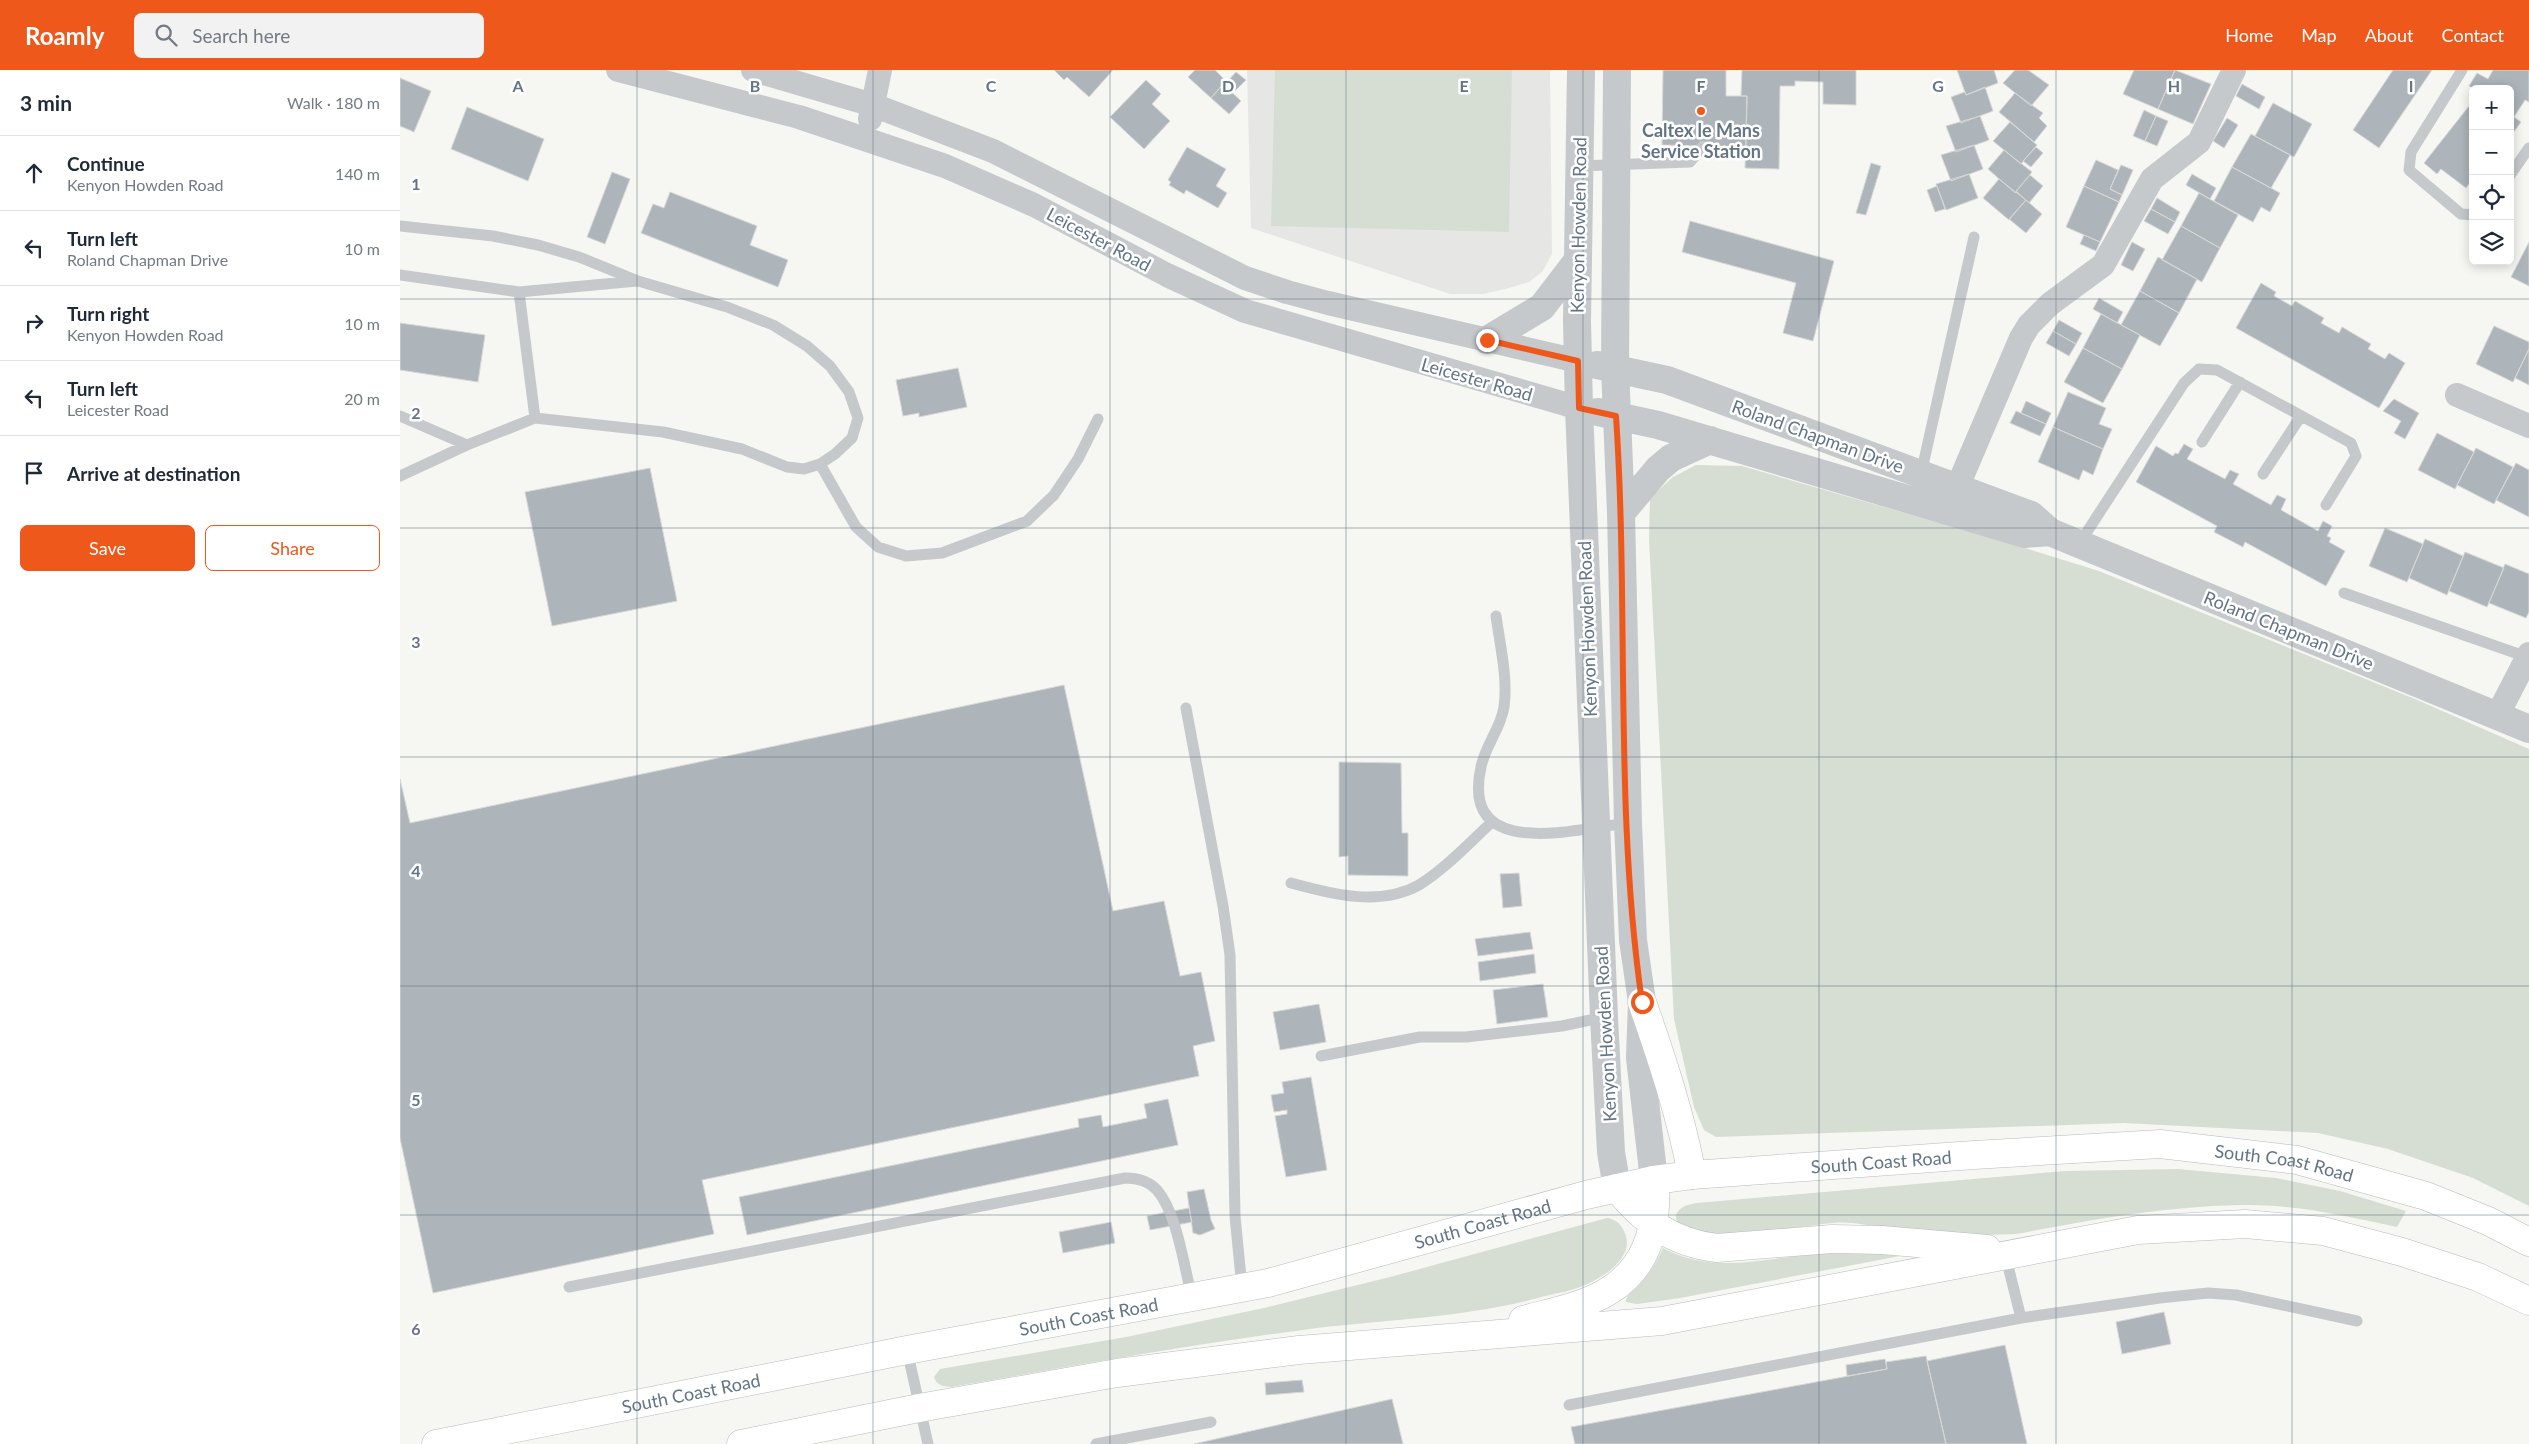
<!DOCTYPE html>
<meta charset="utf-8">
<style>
:root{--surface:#fff;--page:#f2f2f3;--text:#1f2937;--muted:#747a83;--line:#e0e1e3;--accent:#ee581a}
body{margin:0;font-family:Lato,sans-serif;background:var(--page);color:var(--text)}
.controls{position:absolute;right:15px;top:15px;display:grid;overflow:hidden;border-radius:8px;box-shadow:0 2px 12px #0003}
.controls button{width:45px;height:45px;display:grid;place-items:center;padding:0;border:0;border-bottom:1px solid var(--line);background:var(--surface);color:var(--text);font:25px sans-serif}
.stop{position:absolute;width:15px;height:15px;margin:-11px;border:4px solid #ee581a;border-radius:50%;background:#fff}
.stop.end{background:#ee581a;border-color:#fff;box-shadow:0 1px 5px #0008}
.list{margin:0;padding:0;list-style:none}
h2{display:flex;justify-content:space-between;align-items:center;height:65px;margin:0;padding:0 20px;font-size:21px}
h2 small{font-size:16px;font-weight:400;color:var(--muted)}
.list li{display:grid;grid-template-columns:32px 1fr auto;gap:15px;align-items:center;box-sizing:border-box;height:75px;padding:0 20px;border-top:1px solid var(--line)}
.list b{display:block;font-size:19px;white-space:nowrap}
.list p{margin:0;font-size:16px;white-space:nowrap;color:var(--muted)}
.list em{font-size:16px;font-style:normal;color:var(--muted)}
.actions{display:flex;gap:10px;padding:15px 20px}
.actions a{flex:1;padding:11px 0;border:1px solid var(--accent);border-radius:8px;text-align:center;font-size:18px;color:var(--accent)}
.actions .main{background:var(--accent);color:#fff}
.icon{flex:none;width:28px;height:28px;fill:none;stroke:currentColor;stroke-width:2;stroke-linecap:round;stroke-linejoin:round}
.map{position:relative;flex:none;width:2129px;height:1374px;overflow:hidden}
header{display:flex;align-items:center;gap:30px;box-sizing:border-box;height:70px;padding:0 25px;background:var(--accent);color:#fff}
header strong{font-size:24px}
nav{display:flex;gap:28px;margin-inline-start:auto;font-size:18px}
.search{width:350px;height:45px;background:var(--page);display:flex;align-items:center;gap:12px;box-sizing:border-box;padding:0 18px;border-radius:8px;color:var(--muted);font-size:19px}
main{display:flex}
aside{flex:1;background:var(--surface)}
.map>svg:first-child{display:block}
.built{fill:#e6e7e5}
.green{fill:#d6ded3}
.building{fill:#adb4ba;stroke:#d7d7d5}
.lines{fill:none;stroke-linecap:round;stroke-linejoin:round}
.trunk-casing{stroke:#b7bbbe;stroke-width:29}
.service{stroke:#c5c9cc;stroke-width:11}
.minor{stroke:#c5c9cc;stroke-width:24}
.tertiary{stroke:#c5c9cc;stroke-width:28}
.trunk{stroke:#fff;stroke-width:28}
.route{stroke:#ee581a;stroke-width:6}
.grid{fill:none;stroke:#637485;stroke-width:1;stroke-opacity:0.55}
.poi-dot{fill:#ee581a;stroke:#fff;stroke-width:2}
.labels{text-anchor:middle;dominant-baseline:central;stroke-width:5;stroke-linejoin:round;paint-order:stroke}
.poi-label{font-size:18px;font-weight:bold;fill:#637485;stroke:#fff}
.street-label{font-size:18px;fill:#637485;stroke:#fff}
.grid-label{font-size:16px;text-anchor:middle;font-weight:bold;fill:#637485;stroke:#fff;stroke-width:5;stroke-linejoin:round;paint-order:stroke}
</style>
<header>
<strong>Roamly</strong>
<div class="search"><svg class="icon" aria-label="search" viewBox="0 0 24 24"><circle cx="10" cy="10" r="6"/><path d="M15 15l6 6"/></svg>Search here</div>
<nav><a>Home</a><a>Map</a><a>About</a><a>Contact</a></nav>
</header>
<main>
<aside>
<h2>3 min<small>Walk · 180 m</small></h2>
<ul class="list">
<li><svg class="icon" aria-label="ahead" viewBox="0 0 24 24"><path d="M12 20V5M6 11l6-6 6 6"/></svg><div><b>Continue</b><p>Kenyon Howden Road</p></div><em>140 m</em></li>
<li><svg class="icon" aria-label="left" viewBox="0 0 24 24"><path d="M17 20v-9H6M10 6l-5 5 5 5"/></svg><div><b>Turn left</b><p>Roland Chapman Drive</p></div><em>10 m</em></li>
<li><svg class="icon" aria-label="right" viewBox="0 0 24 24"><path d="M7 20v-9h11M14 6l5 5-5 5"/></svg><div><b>Turn right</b><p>Kenyon Howden Road</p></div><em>10 m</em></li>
<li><svg class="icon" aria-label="left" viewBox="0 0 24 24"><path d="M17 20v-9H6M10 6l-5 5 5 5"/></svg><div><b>Turn left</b><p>Leicester Road</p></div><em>20 m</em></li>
<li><svg class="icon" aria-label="arrive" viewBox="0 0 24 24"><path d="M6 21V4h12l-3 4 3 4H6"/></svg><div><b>Arrive at destination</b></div></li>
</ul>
<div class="actions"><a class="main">Save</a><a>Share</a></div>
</aside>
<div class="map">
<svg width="2129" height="1374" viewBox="0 0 2129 1374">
<rect width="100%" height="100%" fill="#f6f6f2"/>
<path class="built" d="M847 0H1150L1152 184 1142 202 1129 212 1105 219 1083 224H1050L851 158Z"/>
<path class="green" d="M875 0H1112L1109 162 871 156Z
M1296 395 1342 396 1612 474 1699 501 2015 629 2129 679V1136L2073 1108 1988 1079 1918 1063 1724 1053 1316 1067 1304 1060 1294 1037 1274 949 1249 470 1250 428 1273 407Z
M1778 1099 1876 1108 1940 1121 2006 1141 1997 1157C1946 1146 1894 1134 1842 1135 1766 1136 1691 1150 1616 1164 1572 1167 1530 1161 1486 1157 1469 1156 1450 1151 1433 1153 1393 1156 1327 1176 1290 1160 1265 1150 1277 1135 1297 1133L1665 1101Z
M1207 1148C1215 1149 1221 1154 1224 1161 1237 1186 1204 1207 1185 1215 1172 1221 1158 1223 1145 1226 1070 1247 993 1249 917 1258 794 1274 673 1296 551 1317 543 1316 537 1316 534 1307L540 1299 726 1267 864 1238 990 1207Z
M1263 1178C1315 1206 1368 1187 1424 1183 1449 1182 1474 1182 1500 1186L1280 1228 1237 1234 1226 1232C1226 1226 1230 1223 1235 1219 1247 1207 1256 1194 1263 1178Z"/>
<path class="building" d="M654 0H713L689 27 667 7 664 10Z
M795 0H815L826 11 811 28 788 7Z
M1263 0H1326V26H1347L1346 77 1262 75Z
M1342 0H1456V35L1423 34V12L1395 11V16H1380L1379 99 1345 98 1347 26H1341Z
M1557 0H1594L1598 13 1566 25Z
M1615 0H1628L1649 15 1631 36 1603 13Z
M1734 0H1775L1758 39 1723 24Z
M1775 0 1811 14 1793 54 1758 39Z
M1993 0H2032L1979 78 1953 60Z
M2093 0H2129V32L2125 30 2114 47 2121 52 2113 63 2110 62V19H2074L2069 16 2077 3 2088 9Z
M836 2 846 10 835 21 826 13Z
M0 8 31 21 14 62 0 56Z
M746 10 761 24 752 34 770 51 744 79 710 47Z
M823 14 841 31 829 44 811 28Z
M1842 14 1865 27 1859 39 1836 26Z
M1585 17 1593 41 1561 53 1551 27 1565 22 1566 25Z
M1615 23 1643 43 1639 48 1647 56 1634 72 1599 42Z
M2073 31V109L2066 118 2041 99 2037 104 2024 93Z
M1873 33 1912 54 1894 87 1855 66Z
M67 37 144 69 128 111 51 79Z
M1744 40 1756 46 1745 71 1733 66Z
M1580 46 1589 70 1556 82 1546 56Z
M1756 46 1768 51 1757 76 1745 71Z
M1827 48 1838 55 1824 78 1813 71Z
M1610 52 1637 75 1621 94 1593 71Z
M1851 64 1890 85 1871 118 1832 97Z
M1574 75 1583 99 1551 111 1541 85Z
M787 77 826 99 816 116 827 123 818 138 786 120 784 124 769 115 771 112 768 110Z
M1636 77 1643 83 1631 97 1623 91Z
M1604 80 1632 102 1615 123 1588 99Z
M1696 90 1718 100 1710 119 1722 125 1719 132 1684 116Z
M1471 93 1481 96 1466 145 1456 143Z
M1721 95 1733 100 1722 125 1710 119Z
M1832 97 1880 123 1870 142 1861 137 1853 152 1814 131Z
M212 102 230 109 205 174 187 167Z
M1569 104 1578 128 1546 140 1536 114Z
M1792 104 1816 118 1810 129 1786 115Z
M1630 105 1643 116 1629 133 1616 121Z
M1599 109 1626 130 1609 150 1583 128Z
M1537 116 1545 139 1535 142 1527 120Z
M1684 116 1719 132 1700 172 1666 157Z
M270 122 357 156 350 175 388 190 378 217 241 163 253 134 264 138Z
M1799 123 1838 145 1820 178 1781 156Z
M1757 128 1780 142 1775 152 1751 139Z
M1626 130 1642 144 1626 163 1609 149Z
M1751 139 1775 152 1768 164 1744 151Z
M1290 151 1434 191 1413 271 1383 263 1396 213 1282 182Z
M1781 156 1820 178 1802 212 1762 190Z
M1684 165 1700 172 1696 181 1680 174Z
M1732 172 1745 179 1733 201 1721 195Z
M2129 172V216L2111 207Z
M1758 187 1797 209 1779 243 1740 221Z
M1861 213 1876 222 1874 226 1892 236 1895 231 1924 248 1921 253 1939 263 1942 257 1971 274 1968 279 1985 289 1989 283 2005 293 1979 338 1836 258Z
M1740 221 1779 243 1760 276 1721 255Z
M1699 228 1723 242 1717 253 1693 239Z
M1701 244 1740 265 1722 299 1683 278Z
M1659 250 1682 263 1676 274 1653 261Z
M0 253 85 265 78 312 0 300Z
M2094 256 2129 272V279L2113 312 2076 294Z
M1653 261 1676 274 1669 286 1646 273Z
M1683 278 1722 299 1703 333 1664 312Z
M2129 279V315L2115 308Z
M558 298 567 337 519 347V343L503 346 496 310Z
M1668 322 1706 338 1699 354 1712 359 1703 379 1653 357Z
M1994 329 2019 343 2005 369 1994 363 2001 351 1983 341Z
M1626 331 1651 343 1646 354 1621 343Z
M1616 341 1646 354 1640 366 1610 353Z
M1653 357 1703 379 1693 405 1683 400 1679 410 1638 392Z
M2037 363 2074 382 2055 419 2018 400Z
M1784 374 1793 379 1787 389 1825 409 1830 400 1839 404 1833 414 1871 435 1877 425 1886 429 1881 440 1918 461 1923 451 1932 456 1927 466 1931 468 1929 472 1945 481 1926 516 1845 472 1843 477 1814 462 1817 456 1736 412 1756 376 1773 386 1775 383 1778 384Z
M2076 378 2113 397 2094 434 2057 415Z
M2116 393 2129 400V447L2096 430Z
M250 398 277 531 152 556 125 422Z
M1985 458 2023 474 2007 512 1969 496Z
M2025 469 2063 486 2047 525 2009 508Z
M2065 482 2104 498 2087 537 2049 521Z
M2105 494 2129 504V542L2126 548 2089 533Z
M664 615 713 841 764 831 780 906 801 902 815 971 793 976 799 1006 302 1110 314 1164 33 1223 0 1068V709L10 753Z
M939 692 1001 693 1002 763H1008V806L948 805V786L939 787Z
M1119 803 1122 836 1103 838 1100 804Z
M1130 862 1133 879 1078 886 1075 869Z
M1134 884 1136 903 1080 911 1078 892Z
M1143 914 1148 947 1097 954 1093 920Z
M919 934 926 972 880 980 873 942Z
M911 1007 927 1100 886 1107 875 1046 887 1044V1040L874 1042 871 1025 884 1023 882 1012Z
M768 1029 778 1075 347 1165 339 1127 679 1057 678 1049 701 1045 703 1057 747 1048 744 1034Z
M804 1119 811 1150 815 1159 800 1165 793 1163 787 1122Z
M789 1138 792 1152 750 1160 747 1146Z
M711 1152 715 1173 663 1183 659 1162Z
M1764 1242 1771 1274 1722 1284 1716 1252Z
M1605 1275 1627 1374H1546L1527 1291Z
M1526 1286 1546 1374H1175L1171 1357 1487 1299 1486 1292Z
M1485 1289 1487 1299 1447 1306 1446 1295Z
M902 1310 904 1322 866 1325 865 1313Z
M992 1329 1003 1374H794Z"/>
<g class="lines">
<defs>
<g id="trunk">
<path d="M1242 932C1262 989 1281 1046 1292 1105"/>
<path d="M1217 1118C1244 1152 1273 1173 1317 1178L1432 1169 1482 1170 1587 1179"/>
<path d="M1123 1250C1144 1244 1166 1240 1186 1232 1242 1211 1260 1166 1254 1110"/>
<path id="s1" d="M36 1374 507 1280 868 1213 1186 1125 1254 1110 1292 1105 1574 1085 1760 1074 1897 1090 2026 1126 2088 1151 2129 1172"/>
<path d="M341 1374 519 1338 717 1303 899 1280 1262 1251 1738 1160 1845 1154 1923 1161 2002 1182 2078 1207 2129 1231"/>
</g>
</defs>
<use href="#trunk" class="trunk-casing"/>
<path class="service" d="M2062 0 2011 82 2009 100 2061 144 2073 145
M1180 96 1290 92 1303 76
M2110 105 2129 78
M0 156 93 166 138 175 179 187 238 211 327 237 373 255 407 276 430 296 449 322 458 348 452 368 435 384 420 394 404 399 387 397 342 379 263 362 135 348 67 375 0 406
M0 205 119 222 237 211
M119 222 135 348
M0 346 67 375
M1802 372 1840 312
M420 394 456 457 478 477 506 486 542 483 627 451 654 425 678 389 698 349
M1521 404 1574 167
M1863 404 1901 346
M1679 474 1784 313 1799 299 1817 300 1951 373 1956 386 1926 435
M1944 523 2127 587
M1096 546C1100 575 1108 608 1104 637 1101 658 1085 676 1081 697 1060 792 1175 759 1228 753
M786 638 823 836 830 885 835 1146 842 1218
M891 813C931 824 980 837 1019 815 1045 799 1069 773 1092 752
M921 986 1020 967H1066L1162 956 1204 947
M1605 1184 1621 1248
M169 1217 725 1108C737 1108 748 1110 757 1120 777 1143 784 1197 792 1227
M507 1280 528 1374
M1169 1335 1621 1248 1760 1228 1808 1223 1836 1225 1957 1251
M696 1374 811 1352"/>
<path class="minor" d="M218 0 399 47 545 96 634 135 767 205 845 241 1179 338
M353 0 473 35 593 81 845 208 887 222 928 233 1178 291
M470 49 480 0
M2057 325 2129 356
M1557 418 1621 268 1629 255 1650 234 1703 195 1752 109 1799 72 1834 0
M2097 646 2129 584"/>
<path class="tertiary" d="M1181 0 1177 251 1179 338 1204 947 1211 1082 1217 1118
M1217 0 1215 298 1221 443 1228 753 1233 870 1242 932 1240 988 1254 1110
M1087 270 1142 237 1178 190
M1197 295 1267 310 1631 445 1650 462 2129 659
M1198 342 1258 355 1625 464 1650 462
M1221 443 1258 399 1271 388 1310 370"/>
<use href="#trunk" class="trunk"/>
</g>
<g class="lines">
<path class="route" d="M1087 270 1178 291 1179 338 1216 346C1229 541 1214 738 1242 932"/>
</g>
<path class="grid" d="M237 0V1374M473 0V1374M710 0V1374M946 0V1374M1183 0V1374M1419 0V1374M1656 0V1374M1892 0V1374M0 229H2129M0 458H2129M0 687H2129M0 916H2129M0 1145H2129"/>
<circle class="poi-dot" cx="1301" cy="41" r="5"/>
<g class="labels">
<g class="poi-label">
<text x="1301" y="60">Caltex le Mans<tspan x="1301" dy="21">Service Station</tspan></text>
</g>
<g class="street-label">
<text transform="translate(1178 155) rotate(-89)">Kenyon Howden Road</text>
<text transform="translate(699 169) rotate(28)">Leicester Road</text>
<text transform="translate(1077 309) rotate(16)">Leicester Road</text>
<text transform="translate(1418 366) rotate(20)">Roland Chapman Drive</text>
<text transform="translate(1187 559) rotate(-92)">Kenyon Howden Road</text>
<text transform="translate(1889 560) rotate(22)">Roland Chapman Drive</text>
<text transform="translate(1205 964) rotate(-93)">Kenyon Howden Road</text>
<text stroke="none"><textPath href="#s1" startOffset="1475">South Coast Road</textPath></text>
<text stroke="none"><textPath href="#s1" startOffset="1880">South Coast Road</textPath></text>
<text stroke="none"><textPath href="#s1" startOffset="1070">South Coast Road</textPath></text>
<text stroke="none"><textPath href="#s1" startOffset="665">South Coast Road</textPath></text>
<text stroke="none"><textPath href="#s1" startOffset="260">South Coast Road</textPath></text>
</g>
</g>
<g class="grid-label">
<text x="118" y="22">A</text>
<text x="355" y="22">B</text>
<text x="591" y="22">C</text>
<text x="828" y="22">D</text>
<text x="1064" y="22">E</text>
<text x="1301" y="22">F</text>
<text x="1538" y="22">G</text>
<text x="1774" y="22">H</text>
<text x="2011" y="22">I</text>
<text x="16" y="120">1</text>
<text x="16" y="349">2</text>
<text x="16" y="578">3</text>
<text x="16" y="807">4</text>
<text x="16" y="1036">5</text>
<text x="16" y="1265">6</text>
</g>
</svg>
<div class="controls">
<button>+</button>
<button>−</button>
<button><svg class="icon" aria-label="locate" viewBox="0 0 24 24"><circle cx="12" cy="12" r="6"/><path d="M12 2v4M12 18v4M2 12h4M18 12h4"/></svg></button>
<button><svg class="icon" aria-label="layers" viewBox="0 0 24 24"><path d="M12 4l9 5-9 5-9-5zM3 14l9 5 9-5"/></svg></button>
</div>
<div class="stop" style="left:1242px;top:932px"></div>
<div class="stop end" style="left:1087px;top:270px"></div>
</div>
</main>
